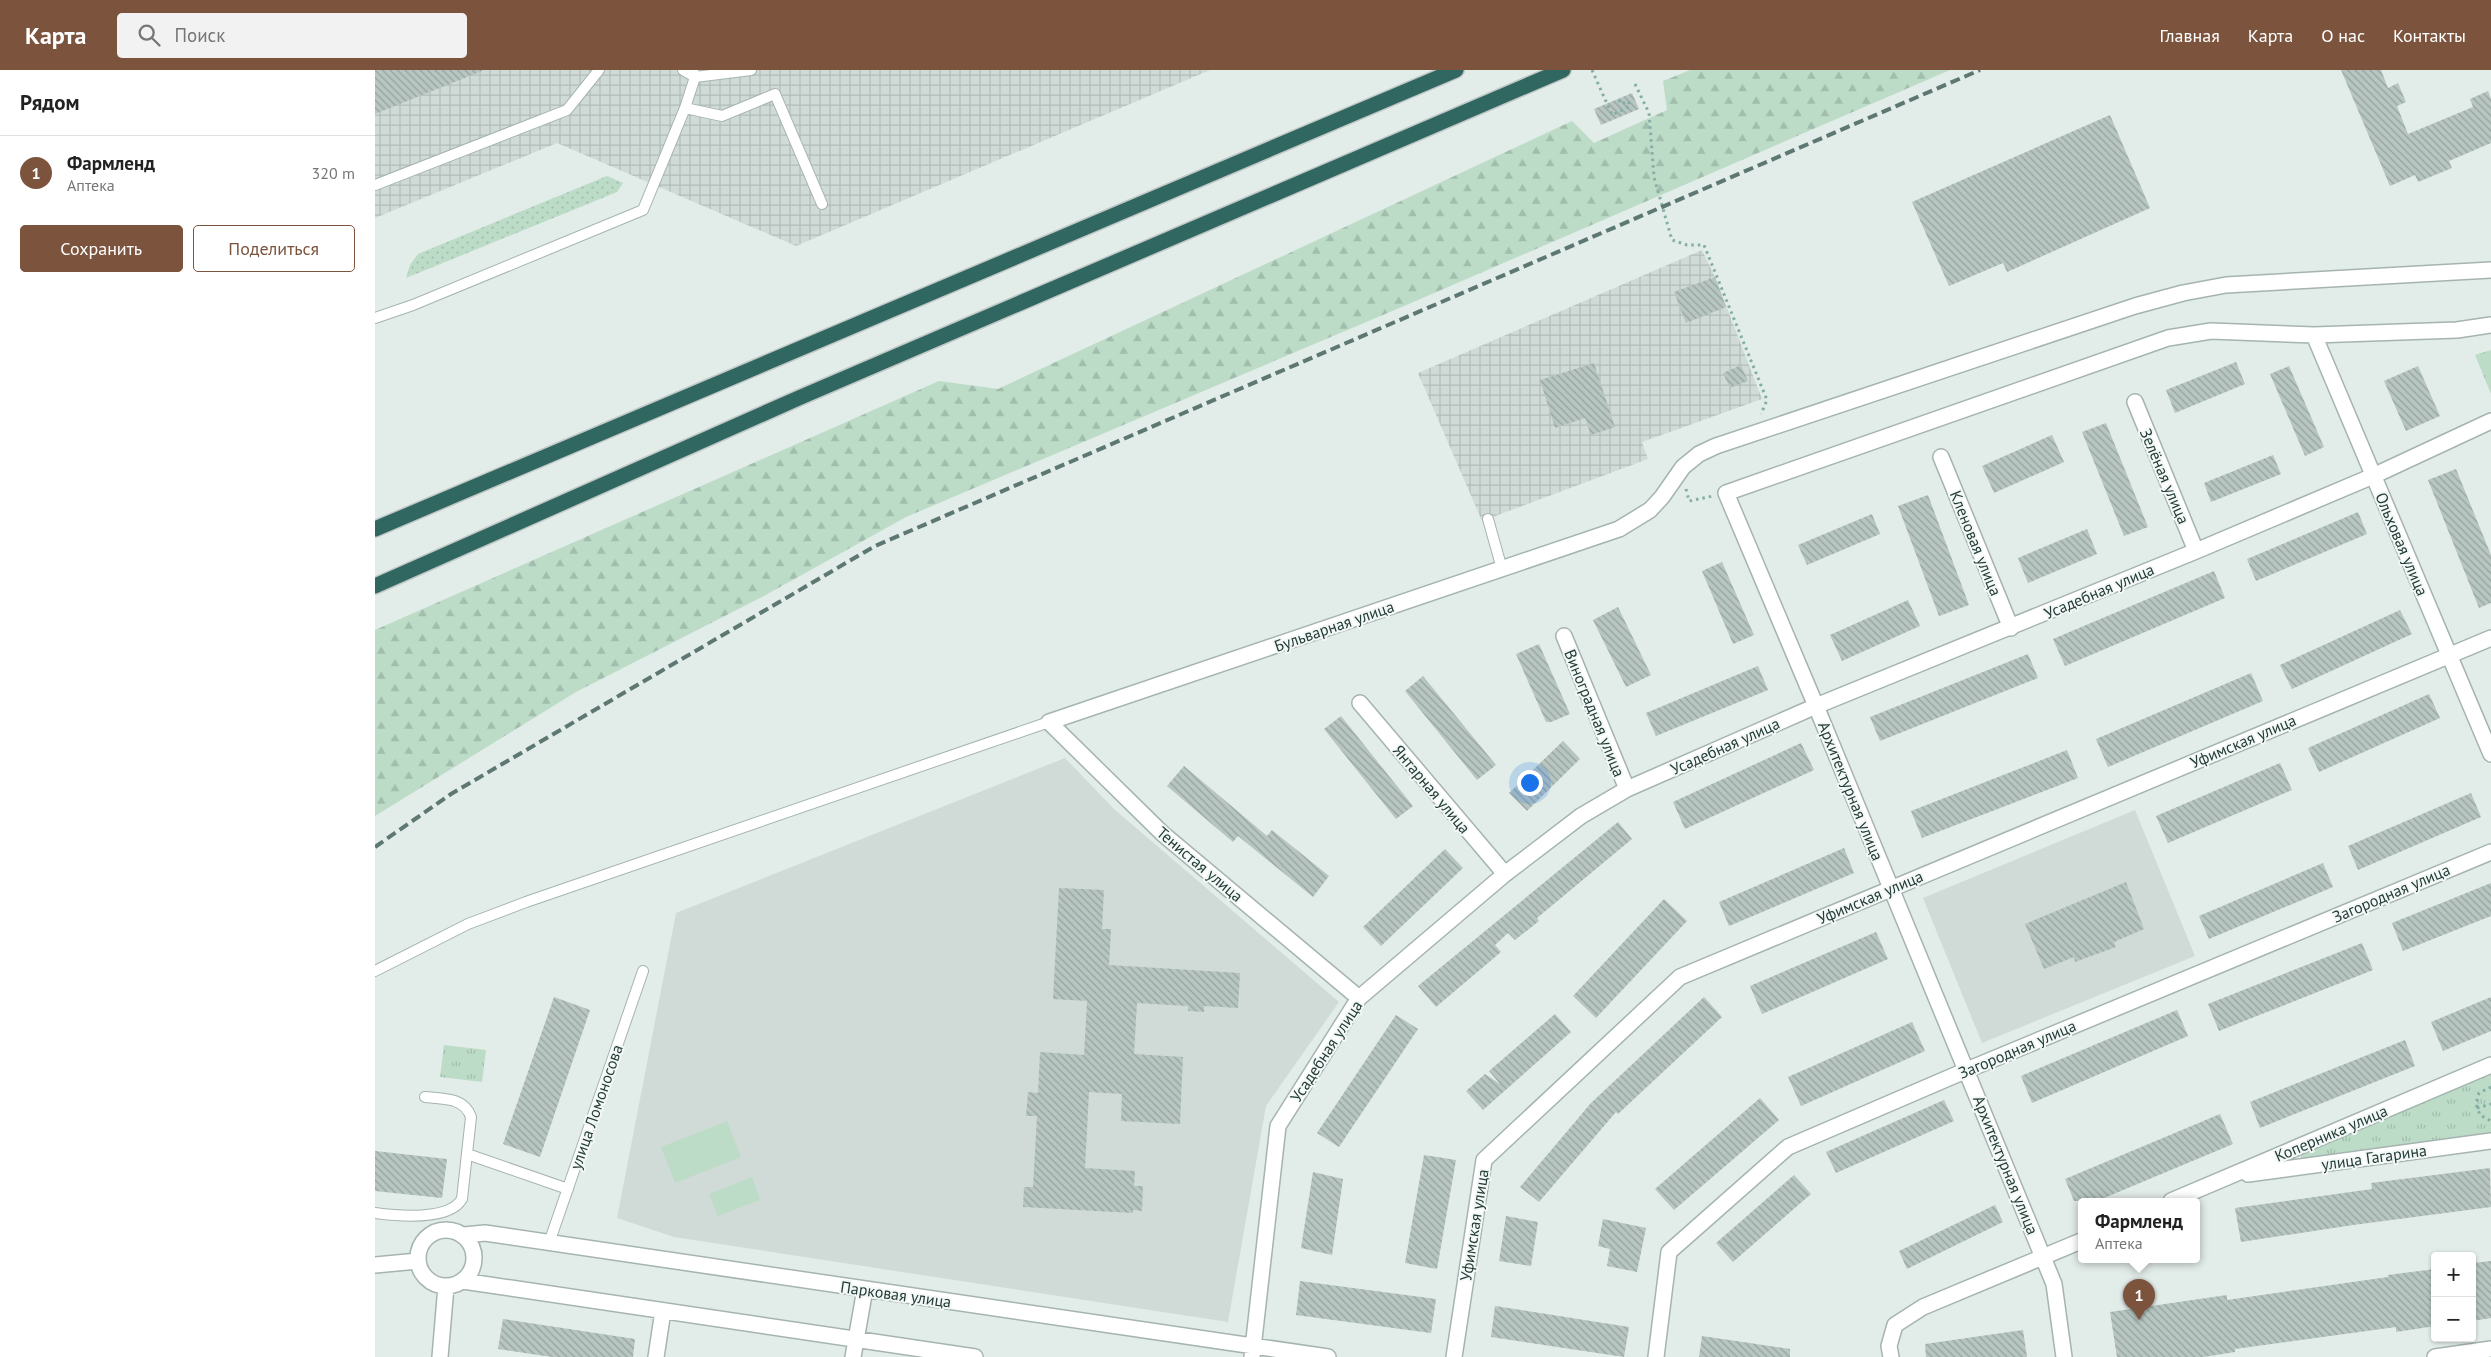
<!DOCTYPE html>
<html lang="ru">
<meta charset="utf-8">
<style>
:root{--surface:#fff;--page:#f2f2f2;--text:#222;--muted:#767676;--line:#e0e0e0;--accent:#7c543e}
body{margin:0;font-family:"PT Sans",sans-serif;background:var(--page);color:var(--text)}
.controls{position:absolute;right:15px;bottom:15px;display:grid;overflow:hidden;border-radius:5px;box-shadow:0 1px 4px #0004}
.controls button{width:45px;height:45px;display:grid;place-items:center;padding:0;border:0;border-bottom:1px solid var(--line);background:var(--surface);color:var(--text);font:25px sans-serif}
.you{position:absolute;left:1154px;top:712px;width:18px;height:18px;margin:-12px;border:4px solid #fff;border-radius:50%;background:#1a73e8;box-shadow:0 0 0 8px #1a73e833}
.badge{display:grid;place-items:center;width:32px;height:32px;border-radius:50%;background:var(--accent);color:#fff;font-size:16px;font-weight:700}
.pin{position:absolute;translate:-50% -41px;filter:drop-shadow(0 1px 2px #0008)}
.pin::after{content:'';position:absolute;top:26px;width:18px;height:15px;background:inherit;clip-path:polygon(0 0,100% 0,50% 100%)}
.popup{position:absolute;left:1703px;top:1128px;width:122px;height:65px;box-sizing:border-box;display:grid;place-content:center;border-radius:5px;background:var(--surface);filter:drop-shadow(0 1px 4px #0005);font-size:16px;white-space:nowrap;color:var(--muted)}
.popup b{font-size:19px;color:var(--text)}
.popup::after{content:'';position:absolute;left:50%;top:100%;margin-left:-10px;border:10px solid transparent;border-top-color:var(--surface)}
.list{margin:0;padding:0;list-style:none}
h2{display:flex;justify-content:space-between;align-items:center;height:65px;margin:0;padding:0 20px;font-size:21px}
h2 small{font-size:16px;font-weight:400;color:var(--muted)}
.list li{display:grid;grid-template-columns:32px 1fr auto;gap:15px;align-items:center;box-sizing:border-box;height:75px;padding:0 20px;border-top:1px solid var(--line)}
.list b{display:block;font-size:19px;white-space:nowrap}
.list p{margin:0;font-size:16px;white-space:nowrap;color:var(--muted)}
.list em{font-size:16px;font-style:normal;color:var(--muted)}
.actions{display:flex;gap:10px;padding:15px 20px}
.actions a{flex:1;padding:11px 0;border:1px solid var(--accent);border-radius:5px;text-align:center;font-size:18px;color:var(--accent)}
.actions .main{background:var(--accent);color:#fff}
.icon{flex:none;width:28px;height:28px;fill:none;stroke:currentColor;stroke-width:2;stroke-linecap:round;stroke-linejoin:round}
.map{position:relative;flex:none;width:2116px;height:1287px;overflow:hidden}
header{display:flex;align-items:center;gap:30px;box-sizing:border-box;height:70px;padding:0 25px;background:var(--accent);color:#fff}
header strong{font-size:24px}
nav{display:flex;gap:28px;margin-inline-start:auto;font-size:18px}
.search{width:350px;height:45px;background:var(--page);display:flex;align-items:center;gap:12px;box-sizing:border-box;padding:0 18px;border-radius:5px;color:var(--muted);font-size:19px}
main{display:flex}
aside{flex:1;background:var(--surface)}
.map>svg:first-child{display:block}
.built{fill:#d0dbd7}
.industrial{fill:url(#industrial-grid)}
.grass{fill:url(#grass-dots)}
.forest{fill:url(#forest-firs)}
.park{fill:url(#park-tufts)}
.garden{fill:#bcdcc8}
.building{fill:url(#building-back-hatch)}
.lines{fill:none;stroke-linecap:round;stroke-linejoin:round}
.lane-casing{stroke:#a5b4b0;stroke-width:12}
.street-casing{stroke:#a5b4b0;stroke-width:18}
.highway-casing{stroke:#c1c8c7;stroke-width:18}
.path{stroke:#84aea5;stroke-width:3;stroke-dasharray:2.5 4;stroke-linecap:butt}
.lane{stroke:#fff;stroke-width:10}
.street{stroke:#fff;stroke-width:15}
.highway{stroke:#306761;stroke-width:15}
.rail{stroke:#5d7773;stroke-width:4;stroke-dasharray:10 5;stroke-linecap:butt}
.labels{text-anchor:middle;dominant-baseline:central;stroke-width:4;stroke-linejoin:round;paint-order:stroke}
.street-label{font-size:16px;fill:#233c38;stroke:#f3f8f6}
</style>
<header>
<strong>Карта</strong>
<div class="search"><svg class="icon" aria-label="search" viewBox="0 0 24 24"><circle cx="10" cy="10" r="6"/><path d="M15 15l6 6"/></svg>Поиск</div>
<nav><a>Главная</a><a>Карта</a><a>О нас</a><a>Контакты</a></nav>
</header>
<main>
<aside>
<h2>Рядом<small></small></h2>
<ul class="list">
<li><span class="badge">1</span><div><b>Фармленд</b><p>Аптека</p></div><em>320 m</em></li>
</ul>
<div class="actions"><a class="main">Сохранить</a><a>Поделиться</a></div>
</aside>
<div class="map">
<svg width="2116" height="1287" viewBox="0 0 2116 1287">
<defs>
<pattern id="industrial-grid" width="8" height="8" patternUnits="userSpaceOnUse" patternTransform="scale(1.25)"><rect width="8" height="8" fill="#d0dbd7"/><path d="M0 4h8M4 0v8" fill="none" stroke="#b2bdb9"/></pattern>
<pattern id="grass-dots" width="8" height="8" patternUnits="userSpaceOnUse" patternTransform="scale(1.25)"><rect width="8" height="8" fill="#bcdcc8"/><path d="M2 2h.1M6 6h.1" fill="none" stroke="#a1bead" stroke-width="1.8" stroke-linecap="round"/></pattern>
<pattern id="forest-firs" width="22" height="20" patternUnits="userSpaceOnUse" patternTransform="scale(1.25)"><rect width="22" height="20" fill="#bcdcc8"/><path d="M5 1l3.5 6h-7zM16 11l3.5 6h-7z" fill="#a1bead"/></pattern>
<pattern id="park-tufts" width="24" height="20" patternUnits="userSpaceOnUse" patternTransform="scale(1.25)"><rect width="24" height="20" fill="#bcdcc8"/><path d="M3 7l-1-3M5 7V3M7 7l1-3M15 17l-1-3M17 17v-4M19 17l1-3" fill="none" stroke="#a1bead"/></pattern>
<pattern id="building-back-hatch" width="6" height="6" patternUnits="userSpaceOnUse" patternTransform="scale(1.25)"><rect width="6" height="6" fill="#b8c6c2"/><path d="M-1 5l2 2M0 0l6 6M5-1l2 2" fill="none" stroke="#95a29f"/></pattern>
</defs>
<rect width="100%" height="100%" fill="#e2ece8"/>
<path class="built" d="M690 688 739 739 964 932 891 1036 853 1252 299 1167 242 1148 301 843Z
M1760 740 1820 886 1607 973 1548 828Z"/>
<path class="industrial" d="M0 0H835L421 176 182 73 0 148Z
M1327 180 1340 207 1387 329 1267 372 1273 389 1107 451 1043 303Z"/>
<path class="grass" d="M232 106 248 113 242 122 31 208 35 195 43 184Z"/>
<path class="forest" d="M1315 0H1575L1029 236 531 447 385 528 201 622 0 746V560L564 311 623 319 1197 51 1219 73 1292 40 1288 11Z"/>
<path class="park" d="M2116 280V324L2100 285Z
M69 975 111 980 107 1012 65 1007Z
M2116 1002V1063L1927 1089 1925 1084Z"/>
<path class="garden" d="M352 1051 366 1087 300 1113 286 1077Z
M377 1107 385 1130 343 1146 334 1124Z"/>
<path class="building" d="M0 0H107V1L0 44Z
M1966 0H2006L2013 18 2023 13 2031 32 2022 36 2033 64 2098 37 2095 29 2113 21 2116 29V73L2074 91 2077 98 2043 112 2040 105 2015 116Z
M1257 23 1264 39 1226 55 1219 39Z
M1735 45 1775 138 1632 202 1628 193 1574 216 1537 132Z
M1340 207 1351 237 1311 253 1299 222Z
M1861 292 1870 314 1800 343 1791 320Z
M1219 293 1240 357 1216 365 1210 348 1180 358 1165 310Z
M1366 295 1373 311 1355 318 1348 303Z
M1914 296 1949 377 1930 386 1895 304Z
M2043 296 2065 346 2031 361 2009 311Z
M1731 353 1773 457 1749 466 1707 362Z
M1677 365 1689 392 1619 423 1607 396Z
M1898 385 1906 404 1836 432 1829 413Z
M2081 399 2116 485V533L2104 538 2053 410Z
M1553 425 1594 535 1564 546 1523 436Z
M1983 442 1992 464 1881 511 1872 489Z
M1497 444 1505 464 1432 495 1423 475Z
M1712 459 1722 484 1653 513 1643 488Z
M1347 492 1379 565 1358 574 1327 501Z
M1839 501 1850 528 1690 596 1678 569Z
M1533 530 1545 556 1467 591 1455 565Z
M1243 537 1276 605 1251 617 1218 550Z
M2025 540 2037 564 1917 619 1905 595Z
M1164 574 1195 644 1176 652H1171L1141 584Z
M1653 584 1663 608 1505 671 1495 647Z
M1383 596 1393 620 1281 666 1271 643Z
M1876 603 1888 631 1733 697 1721 669Z
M1048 606 1121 695 1102 710 1030 621Z
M2054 624 2065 648 1944 702 1933 678Z
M966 646 1038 736 1021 749 949 659Z
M1188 671 1205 689 1152 741 1134 723Z
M1426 673 1439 700 1310 759 1298 732Z
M1692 680 1703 708 1547 768 1536 741Z
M1905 693 1917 720 1793 773 1781 746Z
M809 696 892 766 897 760 954 806 938 827 863 766 858 772 792 716Z
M2096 723 2106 747 1983 800 1973 776Z
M1243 752 1257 769 1162 848 1164 851 1140 870 1133 863 1120 875 1126 882 1061 937 1043 916Z
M1469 778 1479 803 1354 856 1344 832Z
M1070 779 1088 798 1006 876 988 857Z
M1948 793 1958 817 1834 869 1824 846Z
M1751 812 1769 859 1739 872 1741 877 1700 892 1699 887 1669 899 1650 854Z
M2116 813V846L2028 881 2017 853Z
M684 818 729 820 727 859H736L734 895 865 903 863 938 829 936V942L813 941V936L762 933 759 984 808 987 805 1054 746 1051 747 1024 714 1022 710 1098 760 1101 759 1116H768L767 1141 758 1140V1143L648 1137 649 1117H658L662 1046H651L653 1022 663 1023 665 982 709 985 712 931 678 929Z
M1289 829 1312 851 1221 948 1198 926Z
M1501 862 1513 889 1387 944 1375 916Z
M1987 873 1998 900 1844 961 1833 934Z
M179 927 215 940 165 1087 128 1074Z
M1329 927 1347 947 1243 1044 1241 1042 1164 1132 1145 1117 1216 1033Z
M2116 927V961L2068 981 2056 952Z
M1802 940 1813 966 1657 1033 1646 1006Z
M1180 944 1196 962 1108 1040 1091 1021 1110 1004 1125 1014 1114 1001Z
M1021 945 1043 959 964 1077 942 1063Z
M1537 952 1550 981 1426 1036 1413 1007Z
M2030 970 2040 996 1885 1058 1875 1032Z
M1385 1028 1404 1050 1299 1140 1280 1119Z
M1569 1030 1579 1051 1461 1103 1451 1082Z
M1845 1044 1858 1074 1722 1131H1699L1690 1109Z
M0 1081 72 1089 67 1128 0 1121Z
M1049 1085 1081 1090 1062 1199 1030 1193Z
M2115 1098 2116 1137 1978 1155 1866 1172 1860 1138 1997 1119 1996 1113Z
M938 1102 968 1109 957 1185 926 1178Z
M1419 1105 1436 1124 1358 1192 1341 1173Z
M1620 1135 1628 1152 1532 1199 1524 1181Z
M1131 1146 1163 1152 1156 1196 1124 1191Z
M1228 1149 1271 1158 1262 1202 1232 1196 1235 1179 1223 1176Z
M2116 1191V1248L2097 1251V1193Z
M2060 1199V1256L2021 1262V1257L1860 1279V1282L1829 1287H1742L1735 1242 1852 1225V1230L2013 1207V1205Z
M925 1211 1061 1229 1056 1263 921 1245Z
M1120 1236 1254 1257 1249 1287 1116 1267Z
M128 1249 260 1269 258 1287H177L123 1279Z
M1648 1260 1652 1287H1551L1550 1274Z
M1327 1266 1415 1279V1287H1324Z"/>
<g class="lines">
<defs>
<path id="lane" d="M308 0 320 7 376 0
M310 38 347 46 400 24 447 134
M0 115 192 40 224 0
M0 248 38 235 268 140 310 38 320 7 318 0
M1113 449 1127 499
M0 901 93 854 151 832 674 652
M92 1084 193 1119
M0 1143C22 1146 74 1151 87 1129L96 1047C89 1027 68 1029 50 1027
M174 1173 268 901"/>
<path id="street" d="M1939 265 2116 684
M1760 332 1821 481
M1566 387 1636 558
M1189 566 1252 719
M985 633 1130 804
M984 928 788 764 674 652 1244 459 1275 440 1287 427 1308 397 1324 384 1341 376 1760 236 1808 223 1851 215 2116 200
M1873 1104 2116 1071
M1796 1131 2116 995
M43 1188a28 28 0 1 1 56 0a28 28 0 1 1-56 0Z
M89 1165 110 1163 953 1287
M0 1195 43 1191
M88 1211 600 1287
M65 1287 71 1216
M281 1287 288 1241
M478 1287 490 1219
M877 1287 903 1056 984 928 1130 804 1206 746 1252 719 1441 636 1821 481 1998 406 2116 351
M1079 1287 1109 1090 1305 907 2116 568
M1281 1287 1294 1182 1413 1077 1592 1000 2116 782
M1516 1287 1514 1276 1520 1255 1548 1237 1706 1171
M1689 1287 1679 1214 1441 636 1351 423 1793 268 1836 261 1939 265 2082 260 2116 255
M2060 1287 2116 1279"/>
<path id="highway" d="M0 459 1081 0
M0 516 426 327 1188 0"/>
</defs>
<use href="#lane" class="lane-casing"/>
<use href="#street" class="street-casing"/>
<use href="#highway" class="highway-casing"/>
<path class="path" d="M1217 0 1237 45 1255 36 1253 31 1246 34 1243 28
M1260 14 1274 43 1279 107 1297 170 1312 175H1329L1392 330 1386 344
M1311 419 1314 431 1338 426
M2116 1017 2104 1023 2101 1034 2105 1045 2116 1051
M2102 1038 2116 1034"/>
<use href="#lane" class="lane"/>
<use href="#street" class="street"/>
<use href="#highway" class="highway"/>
<path class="rail" d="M0 777 76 724 500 476 1605 0"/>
</g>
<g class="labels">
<g class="street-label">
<text transform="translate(1790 406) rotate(67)">Зелёная улица</text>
<text transform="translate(1601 473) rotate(68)">Кленовая улица</text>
<text transform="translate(2027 474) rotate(67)">Ольховая улица</text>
<text transform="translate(1724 521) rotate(-23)">Усадебная улица</text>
<text transform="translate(959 556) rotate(-19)">Бульварная улица</text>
<text transform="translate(1220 643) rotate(68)">Виноградная улица</text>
<text transform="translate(1868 671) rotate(-23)">Уфимская улица</text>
<text transform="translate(1350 676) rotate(-24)">Усадебная улица</text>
<text transform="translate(1057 719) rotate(50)">Янтарная улица</text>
<text transform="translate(1476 721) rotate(68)">Архитектурная улица</text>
<text transform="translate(825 794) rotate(40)">Тенистая улица</text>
<text transform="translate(2016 823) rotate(-23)">Загородная улица</text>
<text transform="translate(1495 827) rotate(-23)">Уфимская улица</text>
<text transform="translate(1642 979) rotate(-23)">Загородная улица</text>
<text transform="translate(951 981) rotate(-57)">Усадебная улица</text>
<text transform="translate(221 1037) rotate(-71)">улица Ломоносова</text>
<text transform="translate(1956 1063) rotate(-23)">Коперника улица</text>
<text transform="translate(1999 1087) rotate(-8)">улица Гагарина</text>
<text transform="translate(1631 1095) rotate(68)">Архитектурная улица</text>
<text transform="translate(1099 1155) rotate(-81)">Уфимская улица</text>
<text transform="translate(521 1224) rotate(8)">Парковая улица</text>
</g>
</g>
</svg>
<div class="controls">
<button>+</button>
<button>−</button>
</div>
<div class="you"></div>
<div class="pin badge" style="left:1764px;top:1250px">1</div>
<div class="popup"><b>Фармленд</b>Аптека</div>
</div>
</main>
